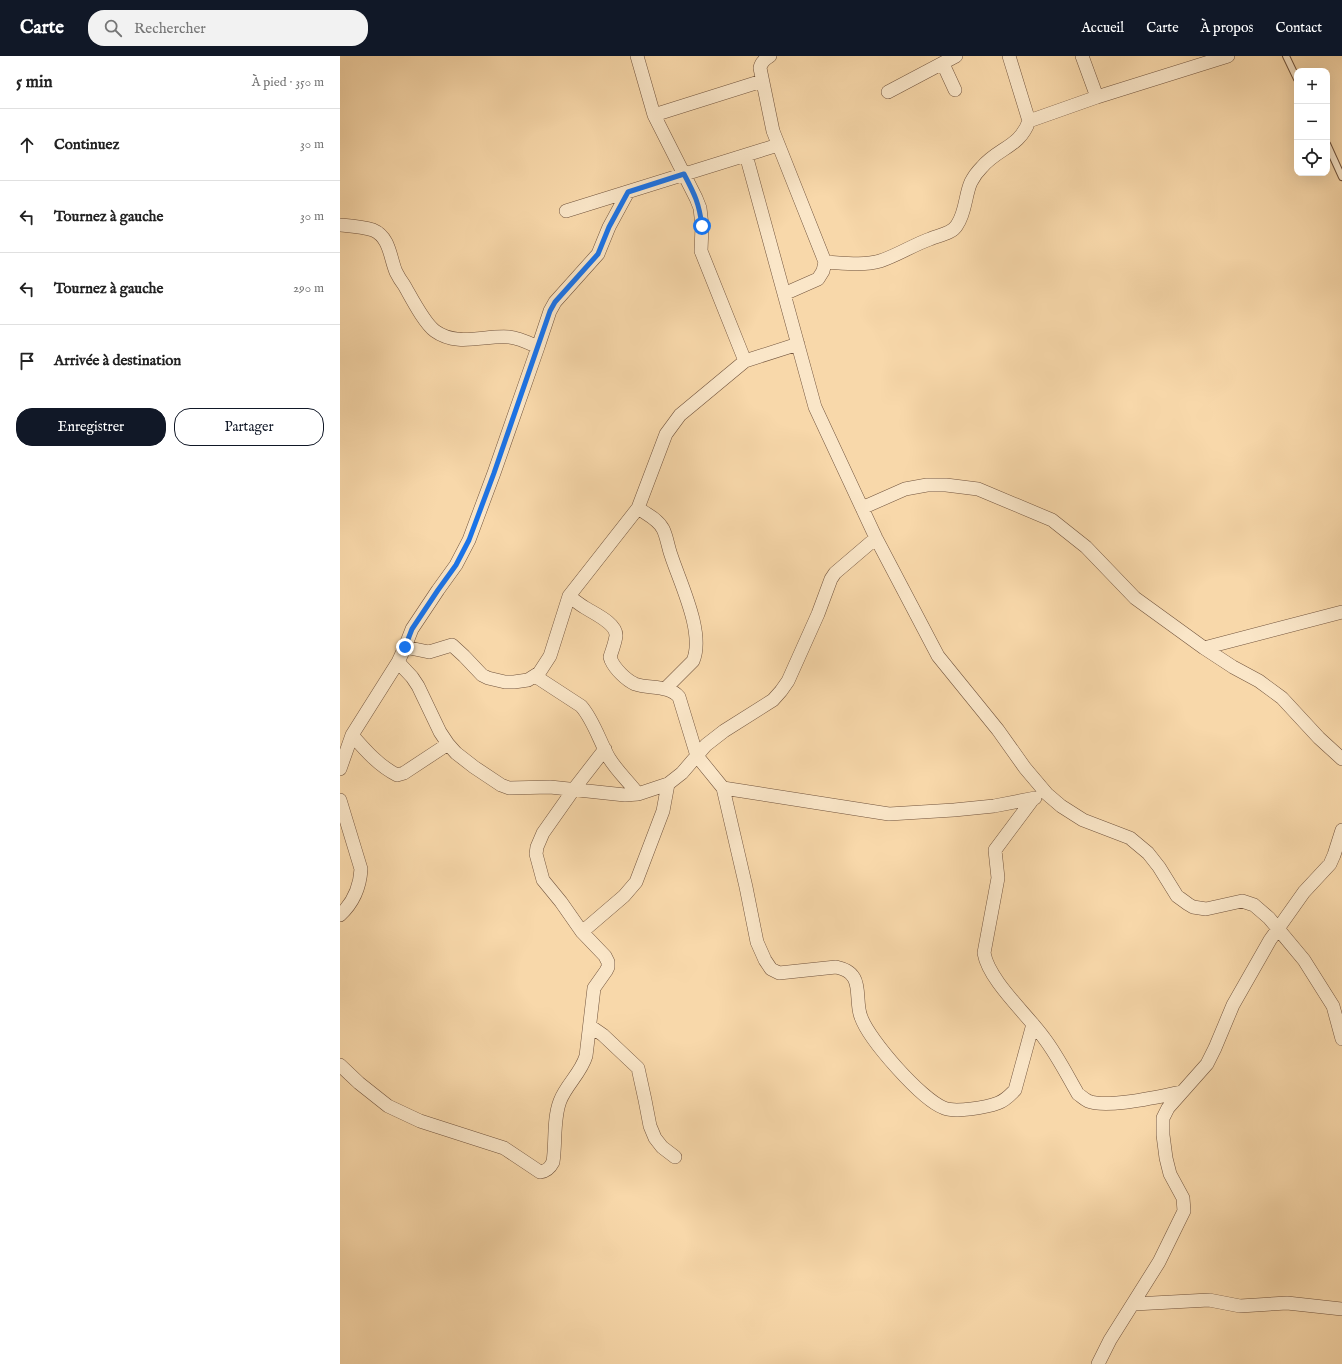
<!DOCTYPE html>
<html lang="fr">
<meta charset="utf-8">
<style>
:root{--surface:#fff;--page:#f2f2f2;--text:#222;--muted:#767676;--line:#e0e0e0;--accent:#111827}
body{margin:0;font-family:"IM FELL English",serif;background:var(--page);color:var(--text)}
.controls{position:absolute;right:12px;top:12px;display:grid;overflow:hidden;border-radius:8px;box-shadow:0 4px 16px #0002}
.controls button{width:36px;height:36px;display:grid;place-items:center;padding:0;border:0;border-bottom:1px solid var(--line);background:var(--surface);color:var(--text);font:20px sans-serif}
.stop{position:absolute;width:12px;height:12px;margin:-9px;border:3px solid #1a73e8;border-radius:50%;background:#fff}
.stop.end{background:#1a73e8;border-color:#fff;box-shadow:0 1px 4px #0008}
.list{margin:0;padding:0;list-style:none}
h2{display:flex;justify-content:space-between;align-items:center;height:52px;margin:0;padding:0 16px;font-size:17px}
h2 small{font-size:13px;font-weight:400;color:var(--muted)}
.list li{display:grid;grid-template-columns:26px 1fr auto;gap:12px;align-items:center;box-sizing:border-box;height:72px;padding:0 16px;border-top:1px solid var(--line)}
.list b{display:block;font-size:15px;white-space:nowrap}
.list em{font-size:13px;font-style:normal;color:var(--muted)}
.actions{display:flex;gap:8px;padding:12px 16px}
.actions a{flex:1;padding:9px 0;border:1px solid var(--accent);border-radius:16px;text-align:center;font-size:14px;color:var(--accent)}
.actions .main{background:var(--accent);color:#fff}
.icon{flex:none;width:22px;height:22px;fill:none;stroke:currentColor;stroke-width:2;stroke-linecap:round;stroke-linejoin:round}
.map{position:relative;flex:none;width:1002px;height:1308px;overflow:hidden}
header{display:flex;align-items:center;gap:24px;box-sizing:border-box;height:56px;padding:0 20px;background:var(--accent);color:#fff}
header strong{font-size:19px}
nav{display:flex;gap:22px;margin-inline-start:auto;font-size:14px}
.search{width:280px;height:36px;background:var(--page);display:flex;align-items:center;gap:10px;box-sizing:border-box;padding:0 14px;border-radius:16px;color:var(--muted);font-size:15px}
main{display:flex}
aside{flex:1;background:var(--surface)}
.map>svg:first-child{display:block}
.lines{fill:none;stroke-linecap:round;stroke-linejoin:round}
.service-casing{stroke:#71533c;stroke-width:8}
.minor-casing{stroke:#71533c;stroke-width:14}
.service{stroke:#fae6c8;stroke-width:6}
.minor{stroke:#fae6c8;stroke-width:13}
.route{stroke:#1a73e8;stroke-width:5}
</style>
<header>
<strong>Carte</strong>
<div class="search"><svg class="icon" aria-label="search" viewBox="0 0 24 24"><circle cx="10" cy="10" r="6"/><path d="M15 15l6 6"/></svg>Rechercher</div>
<nav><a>Accueil</a><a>Carte</a><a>À propos</a><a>Contact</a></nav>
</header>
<main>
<aside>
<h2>5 min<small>À pied · 350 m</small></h2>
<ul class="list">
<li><svg class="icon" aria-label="ahead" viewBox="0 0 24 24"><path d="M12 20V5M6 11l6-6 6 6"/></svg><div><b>Continuez</b></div><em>30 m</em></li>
<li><svg class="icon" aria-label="left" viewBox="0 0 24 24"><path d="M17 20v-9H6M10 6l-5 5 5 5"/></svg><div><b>Tournez à gauche</b></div><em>30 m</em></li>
<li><svg class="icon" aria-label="left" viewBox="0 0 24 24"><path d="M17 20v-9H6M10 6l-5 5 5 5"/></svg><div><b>Tournez à gauche</b></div><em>290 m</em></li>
<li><svg class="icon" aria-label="arrive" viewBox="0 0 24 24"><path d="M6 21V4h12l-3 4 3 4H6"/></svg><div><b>Arrivée à destination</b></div></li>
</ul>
<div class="actions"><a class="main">Enregistrer</a><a>Partager</a></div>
</aside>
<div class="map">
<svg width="1002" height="1308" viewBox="0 0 1002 1308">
<rect width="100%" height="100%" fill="#f8d8aa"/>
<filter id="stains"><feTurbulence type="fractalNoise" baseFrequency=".005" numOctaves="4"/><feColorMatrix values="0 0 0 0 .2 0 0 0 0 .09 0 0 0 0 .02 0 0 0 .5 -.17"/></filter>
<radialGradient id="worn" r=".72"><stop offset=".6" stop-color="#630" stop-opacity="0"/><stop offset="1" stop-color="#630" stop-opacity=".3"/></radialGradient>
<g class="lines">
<defs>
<path id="service" d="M946 0 957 23
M987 88 1002 121"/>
<path id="minor" d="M297 0 314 59 356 142 360 152 362 170 361 195 405 305
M430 0C425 3 421 6 420 12L433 75 485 206 483 215 478 223 444 238
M742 0 757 41
M603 8 615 34
M548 36 616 0
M314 59 422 25
M689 65 757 41 888 0
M406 99 475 351 536 482 598 600 658 674 685 712 707 738 721 750 743 764 790 782 808 797 819 811 837 840 848 848 853 851 866 853 902 845 914 849 929 862 964 904 993 950 1002 983
M226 155 438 89
M0 169C10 170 23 171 33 174 50 181 50 202 56 216 58 220 61 225 64 229 71 241 84 267 95 275 117 291 144 279 169 281 179 282 189 287 198 291L210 255 215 246 258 198 269 171 288 136
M485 206C503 207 523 210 540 205 558 199 573 189 590 183 599 179 612 178 617 169 626 156 625 139 631 126 634 120 638 115 642 111 658 92 680 91 689 65L669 0
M298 452C306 458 318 463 323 473 327 481 328 491 331 499 340 527 365 577 353 605L325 633
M522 452 565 433 587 429H606L638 433 712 464 746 491 795 542 864 592 893 611 919 625 942 642 979 682 1002 703
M229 540C234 544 239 548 244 551 253 557 277 567 276 580 275 587 272 595 270 601L271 604C275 613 286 624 295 628 309 633 329 629 339 641L357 700 383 732 406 831 417 886 425 904 431 913 439 917 496 911C504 913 510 915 514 922 520 932 516 949 521 961 529 984 582 1044 604 1052 616 1057 647 1051 658 1047 666 1044 670 1039 675 1034L693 968
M65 591 89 596 112 589 124 600 142 619 148 622 165 626H174L188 624 199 617 210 600 229 540 298 452 326 378 340 359 405 305 458 288
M864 592 1002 556
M58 606 72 621 78 630 100 676 108 688 116 697 134 711 161 729 169 732 210 731 285 739 298 738 328 728 342 717 366 689 384 675 433 644 441 635 448 625 478 558 491 523 495 517 536 482
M195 620 241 650C253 663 260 686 269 702 277 715 289 726 298 738
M12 679C25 694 39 710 57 719L64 717 108 688
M0 713 12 679 58 606 65 591 72 573 98 534 116 509 129 484 154 417 198 291
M383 732 549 758 614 754 654 750 695 742
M693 743 655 794 658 822 644 897C649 925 687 958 704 982 717 999 727 1019 738 1038 741 1040 744 1043 748 1045 767 1053 820 1040 842 1036
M0 744 21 813C20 831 13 847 0 859
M242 876 284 840 296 826 323 755 328 728
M250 970 263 979 298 1012 305 1044 310 1070 315 1082 322 1091 335 1101
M0 1009 19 1027 48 1050 80 1065 164 1092 200 1116C207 1115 210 1112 213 1106 216 1087 213 1063 220 1045 226 1029 241 1017 246 1000L254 932 266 915 268 911V906L265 900 242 876 221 846 203 824 196 798 197 791 203 777 234 733 265 693
M794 1248 869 1244 900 1250 947 1247 1002 1253
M758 1308 770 1284 819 1206 844 1155 843 1142 830 1118 826 1102 823 1079V1062L828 1052 867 1008 875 992 893 949 930 884 964 836 990 808 994 799 1002 774"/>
</defs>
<use href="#service" class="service-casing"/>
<use href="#minor" class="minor-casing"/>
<use href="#service" class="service"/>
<use href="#minor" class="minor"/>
</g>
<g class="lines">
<path class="route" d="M65 591 72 573 98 534 116 509 129 484 154 417 210 255 215 246 258 198 269 171 288 136 344 118C355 139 359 147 362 170"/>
</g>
<rect width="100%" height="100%" filter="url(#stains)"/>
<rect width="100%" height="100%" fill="url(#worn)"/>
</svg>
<div class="controls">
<button>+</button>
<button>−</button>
<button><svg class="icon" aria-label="locate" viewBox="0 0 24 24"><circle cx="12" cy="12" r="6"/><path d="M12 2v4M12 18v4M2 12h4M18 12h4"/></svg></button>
</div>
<div class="stop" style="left:362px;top:170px"></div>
<div class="stop end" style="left:65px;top:591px"></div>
</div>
</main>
